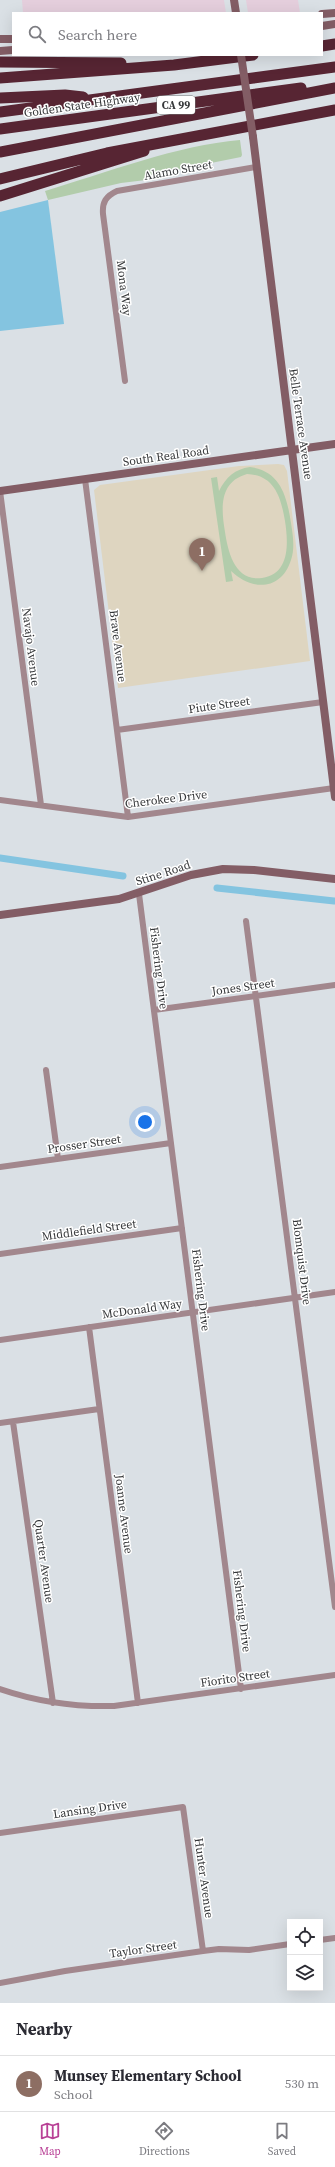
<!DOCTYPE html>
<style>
:root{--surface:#fff;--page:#f2f2f3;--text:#2b2b33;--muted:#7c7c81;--line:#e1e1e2;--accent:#b94196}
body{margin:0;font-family:"Source Serif 4",serif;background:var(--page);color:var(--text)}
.controls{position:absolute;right:12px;bottom:12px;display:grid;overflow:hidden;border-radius:0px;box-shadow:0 4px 16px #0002}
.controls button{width:36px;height:36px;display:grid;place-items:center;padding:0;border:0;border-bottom:1px solid var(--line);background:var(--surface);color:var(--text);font:20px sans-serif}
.you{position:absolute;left:145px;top:1122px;width:14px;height:14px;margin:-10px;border:3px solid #fff;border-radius:50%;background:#1a73e8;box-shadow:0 0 0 6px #1a73e833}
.badge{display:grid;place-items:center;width:26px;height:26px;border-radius:50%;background:var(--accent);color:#fff;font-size:13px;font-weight:700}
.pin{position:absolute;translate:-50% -33px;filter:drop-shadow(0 1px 2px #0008)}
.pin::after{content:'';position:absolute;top:21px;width:14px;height:12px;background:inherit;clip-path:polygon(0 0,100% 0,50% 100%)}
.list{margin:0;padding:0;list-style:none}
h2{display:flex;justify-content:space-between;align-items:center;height:52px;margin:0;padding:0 16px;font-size:17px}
h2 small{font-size:13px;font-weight:400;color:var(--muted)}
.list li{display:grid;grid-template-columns:26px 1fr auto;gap:12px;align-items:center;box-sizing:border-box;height:56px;padding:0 16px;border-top:1px solid var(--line)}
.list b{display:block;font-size:15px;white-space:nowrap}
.list p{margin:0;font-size:13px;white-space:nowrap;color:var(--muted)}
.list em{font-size:13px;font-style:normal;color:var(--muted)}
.icon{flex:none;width:22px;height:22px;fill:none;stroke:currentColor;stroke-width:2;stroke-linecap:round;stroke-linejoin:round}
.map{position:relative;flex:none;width:335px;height:2003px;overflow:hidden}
.search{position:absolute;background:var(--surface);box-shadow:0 4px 16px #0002;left:12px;right:12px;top:12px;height:44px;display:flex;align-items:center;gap:10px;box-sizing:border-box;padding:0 14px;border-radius:0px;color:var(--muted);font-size:15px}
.sheet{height:108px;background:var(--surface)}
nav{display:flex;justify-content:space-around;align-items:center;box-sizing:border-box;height:56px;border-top:1px solid var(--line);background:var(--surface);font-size:11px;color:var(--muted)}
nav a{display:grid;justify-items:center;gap:2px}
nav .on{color:var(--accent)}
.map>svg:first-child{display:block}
.commercial{fill:#e4cedc}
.education{fill:#ded5c0}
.green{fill:#b2ccab;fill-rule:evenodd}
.water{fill:#84c4e0}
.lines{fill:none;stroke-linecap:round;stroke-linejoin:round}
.canal{stroke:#84c4e0;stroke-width:7}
.street{stroke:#a2878d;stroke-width:6}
.secondary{stroke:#835d65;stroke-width:8}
.highway{stroke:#572533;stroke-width:11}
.secondary-bridge{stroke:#835d65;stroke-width:8}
.labels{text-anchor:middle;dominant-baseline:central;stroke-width:3;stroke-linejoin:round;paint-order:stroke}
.shield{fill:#fff;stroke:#727475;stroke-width:1}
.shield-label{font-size:11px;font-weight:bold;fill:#36383a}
.street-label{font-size:12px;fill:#36383a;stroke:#fff}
</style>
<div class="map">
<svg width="335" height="2003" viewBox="0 0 335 2003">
<rect width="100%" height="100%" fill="#dae0e5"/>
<path class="commercial" d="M22 0H224L226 13H23Z
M246 0H298L300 13H248Z"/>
<path class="education" d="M278 464 284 465 287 471 310 661 118 688 94 490 100 485 239 466Z"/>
<path class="green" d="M240 140 242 155 241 157 146 176V180L121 183 48 200 45 191C105 173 178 145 240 140Z
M250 467C281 471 287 497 291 523 293 536 295 548 291 560 281 591 252 591 231 571L233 581 226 582 211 478 217 477 219 491C226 477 235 469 250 467ZM247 474C275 475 281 498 285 521 288 541 291 574 262 578 235 582 228 552 225 532 221 508 219 482 247 474Z"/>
<path class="water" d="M48 200 64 324 0 331V212Z"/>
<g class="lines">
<path class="canal" d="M0 858 123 876
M217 888 334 901"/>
<path class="street" d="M125 381 103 214C102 202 106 196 117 191L256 167
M85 479 128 817
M0 491 41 805
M117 730 323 702
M0 800 128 817 334 788
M139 894 241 1689
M246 921 335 1607
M154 1010 335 985
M46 1070 58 1159
M0 1167 171 1143
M0 1254 182 1228
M89 1327 138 1703
M0 1340 335 1292
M13 1422 53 1703
M0 1423 99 1409
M0 1689C38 1702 74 1707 114 1706L335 1675
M0 1833 183 1807 203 1951
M320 1940 335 1938
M0 1983 65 1971 203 1951 219 1949 249 1950 290 1944"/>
<path class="secondary" d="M234 0 236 13
M322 14 335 13
M322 26 335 24
M0 39H13
M0 51 13 50
M253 137 335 797
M0 491 335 444
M0 915 119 899 191 875 223 869 254 870 335 879"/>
<path class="highway" d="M322 46 335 44
M0 62 121 63
M0 78 174 65 253 55
M0 98 65 95 83 97
M0 112 335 67
M0 129 301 88
M0 152 335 88
M0 179 107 153 335 110
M0 196 144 151"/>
<path class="secondary-bridge" d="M241 55 253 137"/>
</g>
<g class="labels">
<rect class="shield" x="157" y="96" width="38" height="18" rx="3"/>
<g class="shield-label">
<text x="176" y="105">CA 99</text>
</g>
<g class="street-label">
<text transform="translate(82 105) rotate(-8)">Golden State Highway</text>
<text transform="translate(178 170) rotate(-10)">Alamo Street</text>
<text transform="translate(124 288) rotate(83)">Mona Way</text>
<text transform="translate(301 424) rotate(82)">Belle Terrace Avenue</text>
<text transform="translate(166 456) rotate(-8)">South Real Road</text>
<text transform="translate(118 646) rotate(83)">Brave Avenue</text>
<text transform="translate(31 647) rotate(83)">Navajo Avenue</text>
<text transform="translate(219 705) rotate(-8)">Piute Street</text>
<text transform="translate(166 799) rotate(-7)">Cherokee Drive</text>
<text transform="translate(163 873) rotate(-18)">Stine Road</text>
<text transform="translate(159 968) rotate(83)">Fishering Drive</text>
<text transform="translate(243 987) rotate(-8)">Jones Street</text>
<text transform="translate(84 1144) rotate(-8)">Prosser Street</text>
<text transform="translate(89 1230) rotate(-8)">Middlefield Street</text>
<text transform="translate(302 1262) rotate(83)">Blomquist Drive</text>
<text transform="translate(201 1290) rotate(83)">Fishering Drive</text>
<text transform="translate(142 1309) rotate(-8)">McDonald Way</text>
<text transform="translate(124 1514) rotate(83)">Joanne Avenue</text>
<text transform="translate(44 1561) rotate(82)">Quarter Avenue</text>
<text transform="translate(242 1611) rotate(83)">Fishering Drive</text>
<text transform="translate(235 1678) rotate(-8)">Fiorito Street</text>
<text transform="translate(90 1809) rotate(-8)">Lansing Drive</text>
<text transform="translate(204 1878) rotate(82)">Hunter Avenue</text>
<text transform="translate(143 1949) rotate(-8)">Taylor Street</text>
</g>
</g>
</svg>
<div class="controls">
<button><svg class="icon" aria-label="locate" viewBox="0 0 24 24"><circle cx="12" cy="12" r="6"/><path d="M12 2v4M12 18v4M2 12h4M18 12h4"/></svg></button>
<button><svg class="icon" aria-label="layers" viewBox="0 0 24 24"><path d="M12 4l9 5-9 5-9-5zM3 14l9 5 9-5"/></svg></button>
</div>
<div class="you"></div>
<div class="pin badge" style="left:202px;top:571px;background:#8d6e63">1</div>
<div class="search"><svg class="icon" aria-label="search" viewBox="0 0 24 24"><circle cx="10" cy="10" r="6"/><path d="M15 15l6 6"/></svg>Search here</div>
</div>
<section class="sheet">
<h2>Nearby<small></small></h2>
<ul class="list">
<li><span class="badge" style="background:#8d6e63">1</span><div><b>Munsey Elementary School</b><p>School</p></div><em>530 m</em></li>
</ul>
</section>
<nav>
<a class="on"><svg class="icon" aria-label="map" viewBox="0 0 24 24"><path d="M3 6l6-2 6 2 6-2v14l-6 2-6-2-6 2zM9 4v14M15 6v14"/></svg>Map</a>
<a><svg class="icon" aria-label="directions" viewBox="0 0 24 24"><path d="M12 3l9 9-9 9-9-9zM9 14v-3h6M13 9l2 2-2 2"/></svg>Directions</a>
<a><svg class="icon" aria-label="saved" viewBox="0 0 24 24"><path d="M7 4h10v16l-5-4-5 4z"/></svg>Saved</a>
</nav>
